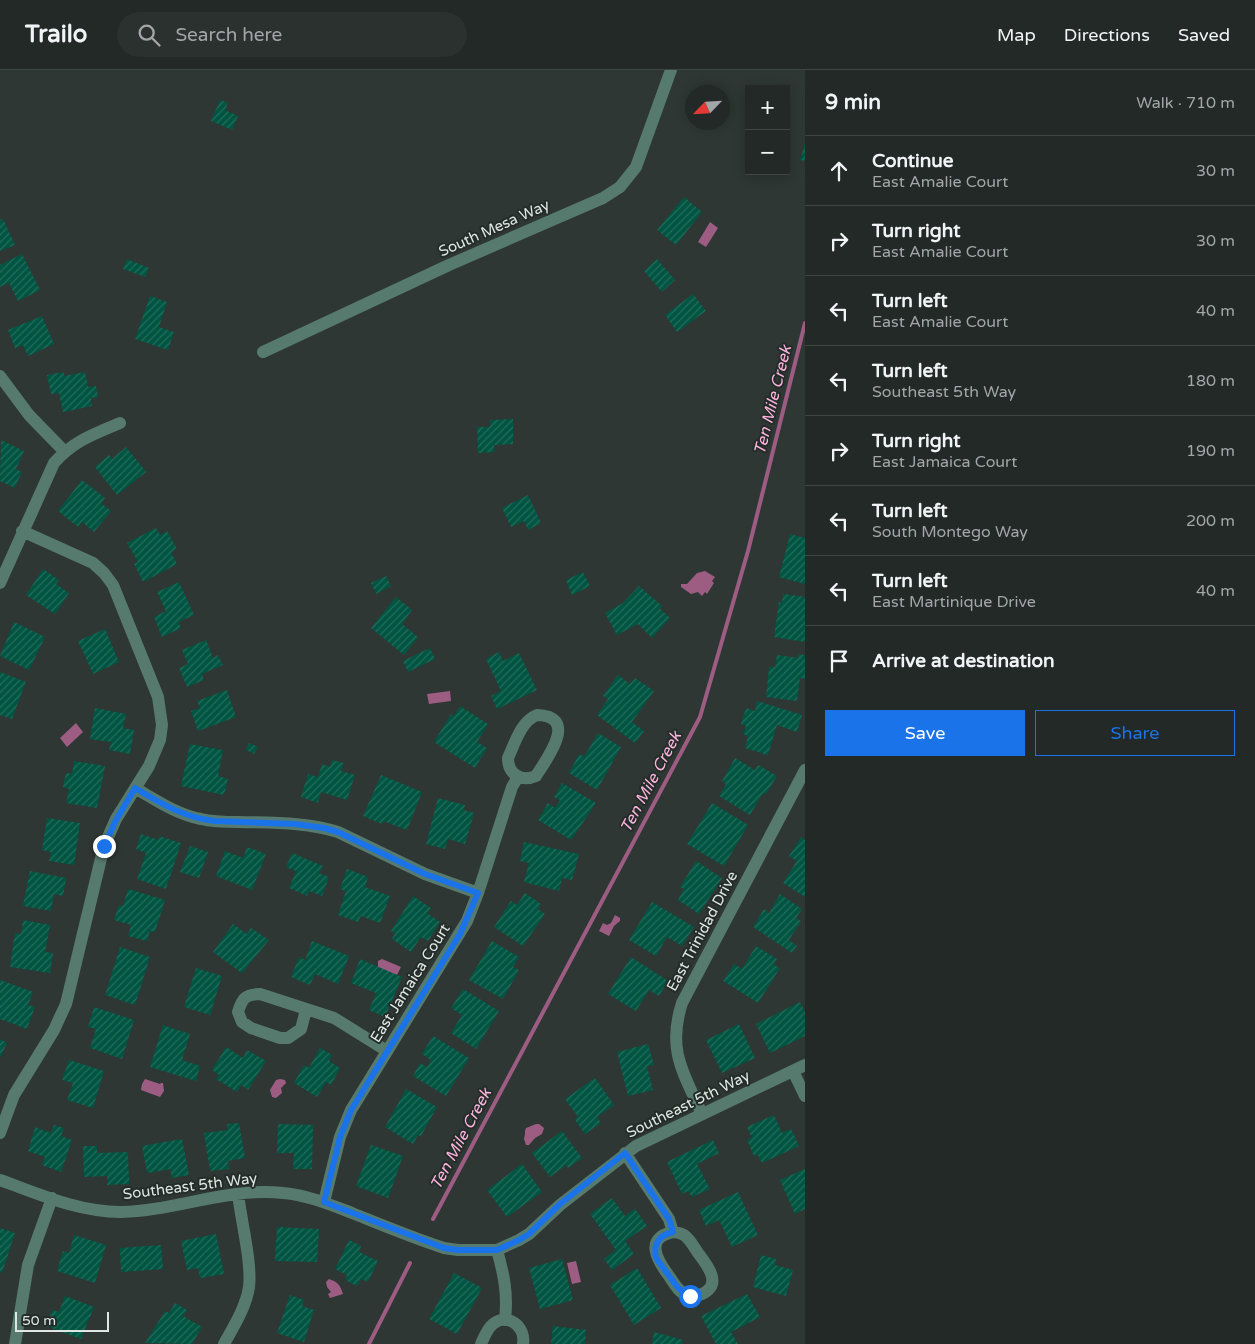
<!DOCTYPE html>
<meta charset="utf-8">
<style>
:root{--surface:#222926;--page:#2a312e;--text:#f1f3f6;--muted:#a2a6a7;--line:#3f4543;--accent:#1a73e8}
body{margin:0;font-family:"Varela Round",sans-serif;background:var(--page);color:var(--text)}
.controls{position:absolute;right:15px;top:15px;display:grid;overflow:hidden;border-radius:0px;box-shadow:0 2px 12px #0003}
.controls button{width:45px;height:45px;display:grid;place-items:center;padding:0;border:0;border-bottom:1px solid var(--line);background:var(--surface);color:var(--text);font:25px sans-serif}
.compass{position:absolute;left:685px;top:15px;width:45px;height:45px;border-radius:50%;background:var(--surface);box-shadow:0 2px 12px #0003;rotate:245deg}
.scale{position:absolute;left:15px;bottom:12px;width:94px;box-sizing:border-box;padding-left:5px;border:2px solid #e0e6e3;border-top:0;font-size:14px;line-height:18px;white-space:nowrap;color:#e0e6e3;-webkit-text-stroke:4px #242d29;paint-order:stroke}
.stop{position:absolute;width:15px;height:15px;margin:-11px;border:4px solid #1a73e8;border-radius:50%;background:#fff}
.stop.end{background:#1a73e8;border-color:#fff;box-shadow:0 1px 5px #0008}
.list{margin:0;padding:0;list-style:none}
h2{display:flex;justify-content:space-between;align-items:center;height:65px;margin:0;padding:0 20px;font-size:21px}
h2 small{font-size:16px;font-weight:400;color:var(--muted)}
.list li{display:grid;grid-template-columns:32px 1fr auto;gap:15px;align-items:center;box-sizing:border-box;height:70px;padding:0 20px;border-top:1px solid var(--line)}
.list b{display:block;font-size:19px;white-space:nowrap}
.list p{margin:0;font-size:16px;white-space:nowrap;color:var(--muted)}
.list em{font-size:16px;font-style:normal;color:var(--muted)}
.actions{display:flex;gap:10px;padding:15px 20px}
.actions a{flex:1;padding:11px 0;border:1px solid var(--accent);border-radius:0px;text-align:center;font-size:18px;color:var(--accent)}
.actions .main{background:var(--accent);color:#fff}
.icon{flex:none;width:28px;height:28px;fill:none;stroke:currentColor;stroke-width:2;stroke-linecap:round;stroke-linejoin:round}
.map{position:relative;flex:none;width:805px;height:1274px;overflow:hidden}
header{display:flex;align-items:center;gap:30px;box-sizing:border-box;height:70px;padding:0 25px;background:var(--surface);border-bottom:1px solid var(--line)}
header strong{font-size:24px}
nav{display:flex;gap:28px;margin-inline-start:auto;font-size:18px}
.search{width:350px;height:45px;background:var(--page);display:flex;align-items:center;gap:12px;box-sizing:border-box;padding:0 18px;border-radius:28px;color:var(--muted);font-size:19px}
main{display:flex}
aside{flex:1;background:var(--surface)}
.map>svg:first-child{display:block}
.water{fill:#9d5d83}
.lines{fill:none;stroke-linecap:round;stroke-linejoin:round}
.stream{stroke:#9d5d83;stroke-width:4}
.building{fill:url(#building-hatch)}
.minor{stroke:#577a6e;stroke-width:12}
.route{stroke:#1a73e8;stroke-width:6}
.labels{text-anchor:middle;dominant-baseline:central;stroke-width:4;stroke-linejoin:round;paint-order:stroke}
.street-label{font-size:15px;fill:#e0e6e3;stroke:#242d29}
.water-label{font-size:16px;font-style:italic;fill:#fdb3de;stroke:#242d29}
</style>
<header>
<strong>Trailo</strong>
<div class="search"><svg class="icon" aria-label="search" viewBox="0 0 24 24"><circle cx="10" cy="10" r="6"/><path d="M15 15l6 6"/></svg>Search here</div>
<nav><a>Map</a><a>Directions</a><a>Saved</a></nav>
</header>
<main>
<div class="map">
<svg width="805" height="1274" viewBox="0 0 805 1274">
<defs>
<pattern id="building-hatch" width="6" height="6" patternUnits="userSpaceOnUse" patternTransform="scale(1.25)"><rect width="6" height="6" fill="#005542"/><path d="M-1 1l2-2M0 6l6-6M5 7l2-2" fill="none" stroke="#256d5d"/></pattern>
</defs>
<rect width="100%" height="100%" fill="#2e3733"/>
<path class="water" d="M710 152 718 158 706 177 698 172Z
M705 501 715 507 712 511 714 513 707 524 705 522 702 526 698 522 691 524 681 517V514H687L697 503Z
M450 621 451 631 429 634 427 624Z
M76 653 83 662 67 677 60 668Z
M615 845 620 848V851L614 856 609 866 599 861 603 853 607 855 611 853Z
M382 889 401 897 397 905 378 898V891Z
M145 1009 160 1014 161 1013H163L164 1021 160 1027 141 1020 142 1014Z
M280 1009 285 1010 286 1013 281 1018 282 1023 276 1028 272 1027 270 1020 276 1010Z
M536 1054H539L544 1058 542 1064 535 1068 529 1075H526L524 1069 525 1064V1061L526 1058Z
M576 1191 581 1212 572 1214 567 1193Z
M329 1209C338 1212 340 1215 343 1224L330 1228 328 1224 331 1222 327 1217 326 1212Z"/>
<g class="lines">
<path class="stream" d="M433 1149 700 647 748 481 805 253
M369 1274 410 1193"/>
</g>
<path class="building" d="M220 30 228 33 225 40 238 46 232 60 211 51Z
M805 73V91L800 90Z
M684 127 702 142 676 175 657 160Z
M3 149 15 175 0 181V150Z
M22 184 40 220 18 231 9 213 0 217V195Z
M127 189 149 198 145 207 123 199Z
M657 189 675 210 662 222 644 201Z
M693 224 706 241 677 262 665 245Z
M150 226 167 232 159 257 174 262 168 280 135 269Z
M42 246 54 274 28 286 23 275 15 278 8 260Z
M64 302V306L85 302 88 317 96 316 98 327 91 328 92 336 63 342 59 323 51 324 47 305Z
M513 349V374L494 375V382L478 383 477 357H490V350Z
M1 370 24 381 16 399 22 402 15 418 0 411Z
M126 377 146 402 117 425 95 397 109 385 112 389Z
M82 410 105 428 101 433 111 441 94 462 82 452 78 457 58 441Z
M528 425 541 453 528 460 524 451 511 457 502 438Z
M156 458 160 465 167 461 177 479 171 482 177 494 143 512 134 494 138 492 127 473Z
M790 464 805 468V514L779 507Z
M43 499 59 510 56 514 69 523 55 544 26 525Z
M583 502 590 516 572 525 566 510Z
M386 506 391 516 376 524 371 513Z
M179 512 194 545 178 552 181 558 162 567 154 547 166 541 157 522Z
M639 516 662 536 660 539 670 548 652 568 638 554 617 565 605 543 623 533Z
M783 524 805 527V572L774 567 779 532 782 533Z
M396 527 412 540 402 554 418 567 404 585 371 558Z
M14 552 45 567 29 600 0 586Z
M105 559 119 592 93 604 78 571Z
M206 570 213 588 218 585 223 595 202 604 204 610 187 617 179 598 188 594 182 580Z
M430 578 435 589 408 602 403 591Z
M499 582 503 591 519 583 537 620 497 639 491 626 501 621 486 589Z
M798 584 805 585V609L800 608 797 631 766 627 769 597H775L777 585 798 588Z
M0 602 26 612 12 649 0 645Z
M618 605 630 614 635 608 654 621 632 652 644 661 635 673 597 645 608 629 603 626Z
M227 620 236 647 198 661 191 641 200 638 197 631Z
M757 631 802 645 797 662 777 655 768 685 745 678 748 666 743 664 746 656 741 654 746 638 755 641Z
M460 636 488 654 477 672 487 678 475 698 434 672 451 644 454 646Z
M95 638 126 644 123 658 134 660 130 684 109 680 111 672 90 669Z
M598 663 621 677 597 720 569 703 579 684 584 687Z
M249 673 258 677 254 684 246 680Z
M190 674 223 680 218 706 228 709 224 725 181 716Z
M735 688 755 700 758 695 777 706 766 724 763 723 750 745 719 726 726 714 722 711Z
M332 690 344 693 341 701 355 705 347 730 321 722 318 733 301 727 308 704 318 707 322 694 330 697Z
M74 691 105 696 97 738 66 733 69 719 63 717 66 703 72 704Z
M381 705 422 722 407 760 383 751 382 754 363 746Z
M562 713 596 733 571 770 538 750 548 733 555 738 560 730 554 727Z
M438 728 465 735 464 740 474 743 465 774 448 769 445 779 426 774Z
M712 733 748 755 724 796 687 774Z
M47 748 80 753 74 795 49 791 51 782 42 780Z
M141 764 158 770 159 766 181 773 166 819 137 809 146 783 136 779Z
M801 767 805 770V827L783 813 797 791 789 786Z
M524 772 579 784 572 810 562 808 559 821 524 812 529 793 520 791Z
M190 776 208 782 199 808 180 802Z
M247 777 266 784 252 820 216 806 225 781 243 788Z
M292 783 323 796 319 803 329 807 322 826 309 821 307 826 289 818 296 801 286 797Z
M696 791 722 808 699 844 678 830 684 819 680 817Z
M347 799 368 807 365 817 390 826 380 853 361 846 358 852 338 845 346 821 340 819Z
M30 801 66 808 63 826 54 824 51 841 23 836Z
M128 819 165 830 155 862 150 861 147 871 128 866 131 855 114 850 119 835 123 836Z
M525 823 541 834 538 839 545 844 523 876 494 857 511 831 517 835Z
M780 824 802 839 796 848 801 851 789 870 797 876 792 883 753 857 764 839 769 843Z
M413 826 431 838 427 843 440 852 428 871 421 867 411 882 392 869 395 863 391 861Z
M652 832 694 857 682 876 667 867 656 886 629 870Z
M23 850 50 855 45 882 53 883 50 903 10 897 15 863 21 864Z
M233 854 247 864 251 858 269 870 242 903 213 882Z
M312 871 349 886 338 914 315 904 310 915 291 907 299 887 305 890Z
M492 871 519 887 513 897 519 900 503 929 469 910Z
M756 876 777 889 774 895 780 898 758 933 723 911 734 894 742 899Z
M120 877 150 887 135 935 105 925Z
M631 887 668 911 659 926 649 920 636 941 608 924Z
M360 889 402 907 385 947 369 940 376 923 351 913Z
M196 898 222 906 210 945 184 937Z
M0 910 33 922 28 935 35 937 27 959 0 949Z
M463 919 499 941 476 979 451 963 462 945 451 938Z
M800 932 805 942V966L770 983 756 954Z
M94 937 134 950 122 989 90 978 96 959 88 957Z
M739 954 755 988 722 1003 706 970Z
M163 955 190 964 182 990 200 996 196 1011 150 997Z
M433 966 469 988 446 1026 413 1006 420 993 427 997 431 990 422 984Z
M0 969 7 973 0 988Z
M648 974 654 995 647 996 653 1020 628 1026 617 982Z
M226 977 243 988 247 980 266 991 248 1020 241 1015 237 1022 216 1009 219 1005 212 1000Z
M320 978 332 985 329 991 340 998 331 1015 326 1012 317 1027 294 1013 304 995 309 998Z
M69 990 104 1001 93 1038 67 1030 73 1013 62 1010Z
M595 1008 614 1035 597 1047 601 1053 585 1064 575 1050 578 1047 565 1029Z
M406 1019 437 1037 421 1066 418 1065 413 1074 385 1057Z
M774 1045 782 1063 791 1059 799 1076 762 1093 758 1085 754 1086 747 1070 752 1068 747 1057Z
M239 1053 245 1088 228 1091 229 1099 210 1101 204 1063 228 1060 227 1054Z
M278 1054 313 1055 312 1099H293L294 1083H277Z
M54 1055 64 1058 61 1066 72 1070 61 1102 42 1095 45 1087 28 1081 35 1057 51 1063Z
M562 1061 582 1088 568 1098 566 1095 550 1107 532 1083Z
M182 1069 189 1105 172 1108 170 1099 147 1103 142 1076Z
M713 1070 719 1083 697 1094 710 1119 692 1127 688 1121 682 1124 667 1092Z
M371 1075 403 1086 388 1128 356 1116Z
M83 1076H97V1083L128 1082 129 1114 107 1115V1106L84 1107Z
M522 1094 542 1122 507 1147 487 1120Z
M805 1099V1139L795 1144 780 1110Z
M738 1122 758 1165 732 1177 719 1150 706 1156 699 1140Z
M612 1128 625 1146 635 1139 647 1156 625 1171 634 1184 612 1200 604 1189 616 1180 590 1144Z
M277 1157 319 1159 317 1192 275 1191Z
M0 1158 15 1163 2 1203 0 1202Z
M216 1164 224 1204 200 1208 198 1198 187 1200 181 1171Z
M74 1165 106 1175 95 1213 57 1201 63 1181 69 1183Z
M349 1170 361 1176 359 1182 378 1191 368 1212 361 1209 357 1216 345 1210 347 1205 335 1199Z
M161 1175 163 1199 121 1202 120 1178Z
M761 1185 776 1189 775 1195 793 1200 786 1226 753 1217Z
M562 1189 573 1230 540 1239 529 1198Z
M637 1198 661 1238 634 1255 610 1215Z
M454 1203 482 1218 457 1264 429 1249Z
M747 1224 760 1247 731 1262 738 1274H716L701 1246Z
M290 1225 304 1230 302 1236 314 1240 304 1272 277 1263Z
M65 1226 94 1237 81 1269 46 1256 52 1240 59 1242Z
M175 1233 187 1240 183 1246 202 1257 192 1274 145 1273 165 1241 169 1243Z
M553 1256 586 1260 585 1274H551Z
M654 1262 683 1270 682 1274H652Z"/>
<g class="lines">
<path class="minor" d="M263 282 449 195 603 128 620 117 636 97 671 0
M0 306 29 345 64 381
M0 513 54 393C73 371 94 364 120 353
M537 645C580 646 546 690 536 706 522 712 508 705 508 688 515 673 521 651 537 645Z
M135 718C156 730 176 744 201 749 213 752 226 752 239 752 273 753 306 752 338 762L425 804 478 823
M306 940 301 959 288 968H280L251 958 242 952 238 942C242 929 245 924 260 924L334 948 387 981
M793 1001 805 1026
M702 1044C683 1002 667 980 682 933L805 700
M0 1063 14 1025 54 960 66 934 104 776 116 749 149 696 160 670 162 655 158 627 113 515 104 503 93 493 22 461
M625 1083 669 1149 673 1162
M0 1110C39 1124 78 1142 121 1142 175 1141 228 1117 283 1123 307 1125 329 1134 352 1143 382 1155 413 1168 444 1178L458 1180H497L519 1170 529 1164 560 1135 636 1076 805 995
M324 1132 340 1067 351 1040 467 851 478 823 512 717 518 707
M673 1162C677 1162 680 1163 684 1165 690 1169 694 1177 698 1183 707 1195 723 1214 702 1224 697 1226 691 1227 687 1225 678 1222 674 1213 669 1206 657 1190 644 1168 673 1162Z
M497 1180C504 1205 508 1224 505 1250
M15 1274 28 1195 52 1128
M224 1274C234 1256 246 1237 249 1217 252 1193 241 1150 238 1124
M481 1274C484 1267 487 1259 493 1254 508 1242 526 1257 523 1274"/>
</g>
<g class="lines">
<path class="route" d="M104 776 116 750 135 718C162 734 183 747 214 751L295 754 324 758 338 762 425 804 478 823 460 864 351 1040 340 1067 324 1132 444 1178 458 1180H497L519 1170 529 1164 560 1134 625 1083 669 1149 673 1162C659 1165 653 1174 656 1188L678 1218 690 1226"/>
</g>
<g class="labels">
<g class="street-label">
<text transform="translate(494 158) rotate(-24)">South Mesa Way</text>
<text transform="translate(702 861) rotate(-62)">East Trinidad Drive</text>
<text transform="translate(410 913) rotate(-58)">East Jamaica Court</text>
<text transform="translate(688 1034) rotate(-26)">Southeast 5th Way</text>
<text transform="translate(190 1116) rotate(-7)">Southeast 5th Way</text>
</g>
<g class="water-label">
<text transform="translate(773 330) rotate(-76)">Ten Mile Creek</text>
<text transform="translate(651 712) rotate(-62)">Ten Mile Creek</text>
<text transform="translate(461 1069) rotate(-62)">Ten Mile Creek</text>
</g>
</g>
</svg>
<div class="controls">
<button>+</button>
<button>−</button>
</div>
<svg class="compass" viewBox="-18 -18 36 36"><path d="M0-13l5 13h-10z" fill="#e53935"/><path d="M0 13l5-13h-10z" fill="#a2a6a7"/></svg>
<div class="scale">50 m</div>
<div class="stop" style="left:690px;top:1226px"></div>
<div class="stop end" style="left:104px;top:776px"></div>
</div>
<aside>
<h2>9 min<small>Walk · 710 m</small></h2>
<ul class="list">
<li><svg class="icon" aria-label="ahead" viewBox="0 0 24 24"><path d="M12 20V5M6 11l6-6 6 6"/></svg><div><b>Continue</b><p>East Amalie Court</p></div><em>30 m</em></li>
<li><svg class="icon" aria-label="right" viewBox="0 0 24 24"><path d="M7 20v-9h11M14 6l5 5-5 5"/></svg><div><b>Turn right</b><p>East Amalie Court</p></div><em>30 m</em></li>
<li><svg class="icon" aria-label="left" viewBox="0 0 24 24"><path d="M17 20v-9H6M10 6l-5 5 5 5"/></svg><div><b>Turn left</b><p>East Amalie Court</p></div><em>40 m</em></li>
<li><svg class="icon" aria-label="left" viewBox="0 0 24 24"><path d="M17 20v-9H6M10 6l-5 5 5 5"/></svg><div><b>Turn left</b><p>Southeast 5th Way</p></div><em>180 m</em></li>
<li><svg class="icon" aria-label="right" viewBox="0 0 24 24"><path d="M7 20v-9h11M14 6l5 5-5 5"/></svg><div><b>Turn right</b><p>East Jamaica Court</p></div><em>190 m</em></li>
<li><svg class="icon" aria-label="left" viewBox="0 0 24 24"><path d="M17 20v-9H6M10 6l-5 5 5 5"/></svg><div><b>Turn left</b><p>South Montego Way</p></div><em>200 m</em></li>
<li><svg class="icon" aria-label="left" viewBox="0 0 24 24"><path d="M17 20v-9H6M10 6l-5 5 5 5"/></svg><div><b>Turn left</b><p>East Martinique Drive</p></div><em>40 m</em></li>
<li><svg class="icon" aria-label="arrive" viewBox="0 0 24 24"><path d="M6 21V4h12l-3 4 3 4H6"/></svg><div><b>Arrive at destination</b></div></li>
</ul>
<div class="actions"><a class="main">Save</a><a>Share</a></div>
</aside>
</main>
